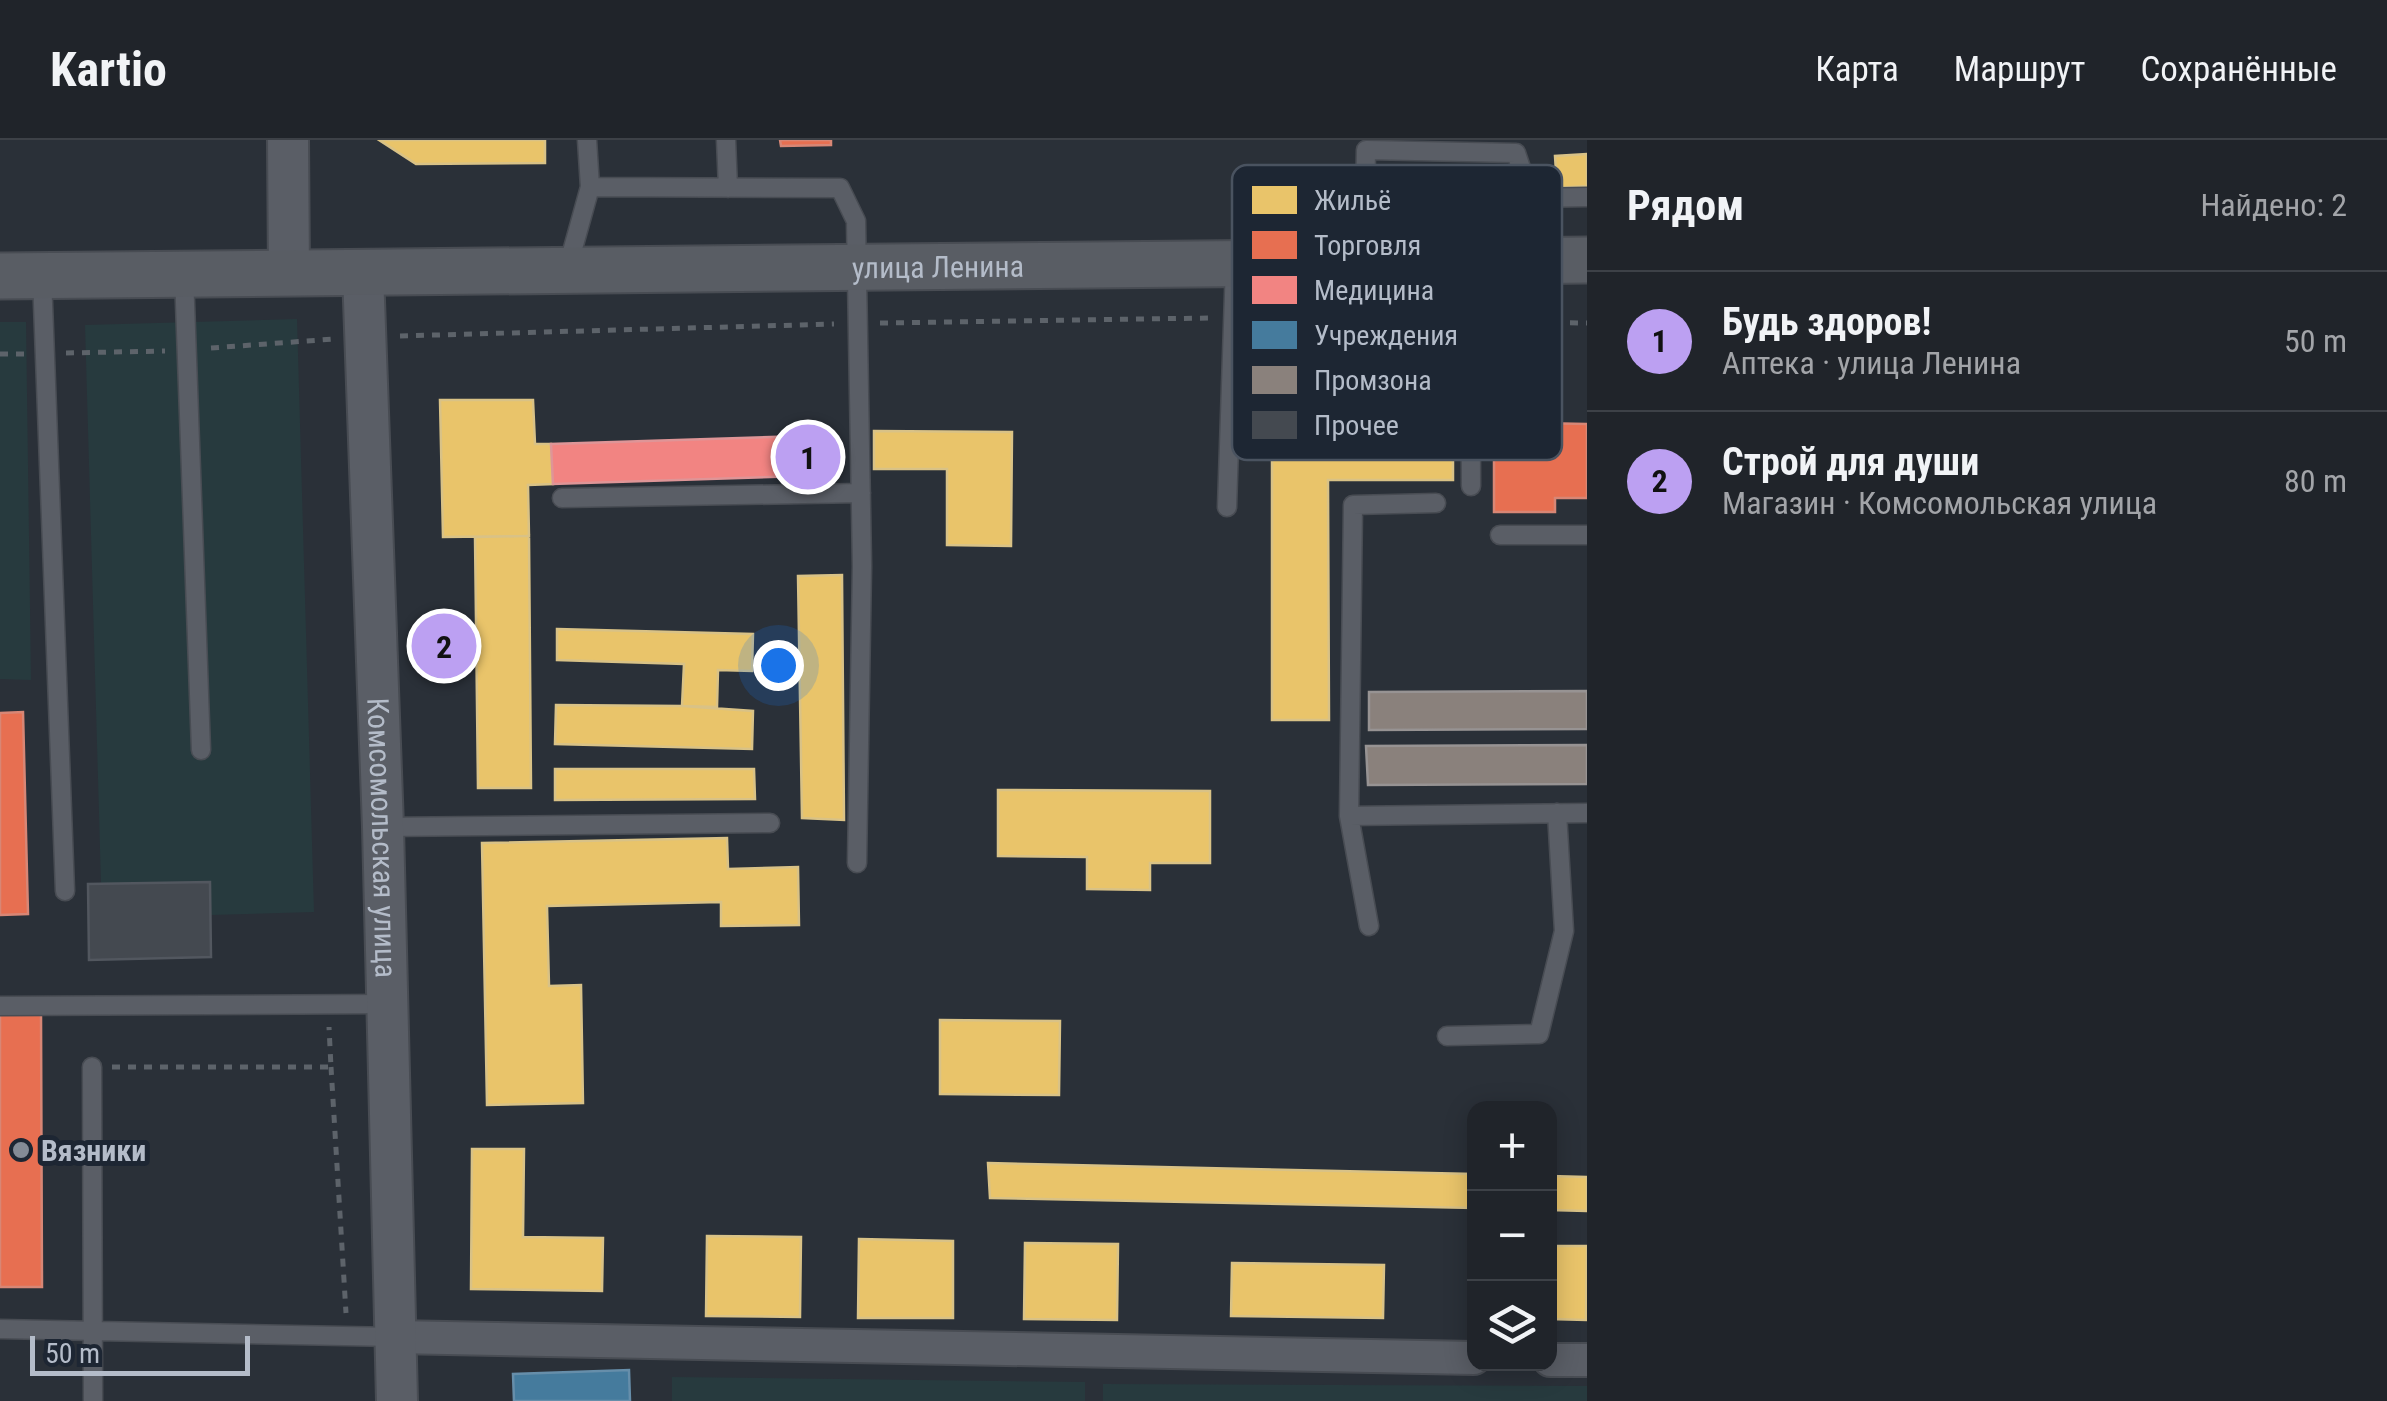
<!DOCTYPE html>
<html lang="ru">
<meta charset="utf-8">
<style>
:root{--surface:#20242a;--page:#282c32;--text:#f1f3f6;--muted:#a2a4a8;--line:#3d4147;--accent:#bca0f2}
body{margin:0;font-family:"Roboto Condensed",sans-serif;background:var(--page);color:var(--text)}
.controls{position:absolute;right:30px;bottom:30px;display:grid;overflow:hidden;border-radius:20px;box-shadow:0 5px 25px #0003}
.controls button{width:90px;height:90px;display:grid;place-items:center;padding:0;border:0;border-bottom:2px solid var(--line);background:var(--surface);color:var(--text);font:50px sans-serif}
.scale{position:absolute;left:30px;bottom:25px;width:220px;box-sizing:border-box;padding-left:10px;border:5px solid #b4bcc9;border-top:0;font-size:28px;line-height:35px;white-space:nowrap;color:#b4bcc9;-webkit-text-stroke:8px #1d2633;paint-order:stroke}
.you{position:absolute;left:778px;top:525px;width:35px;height:35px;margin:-25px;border:8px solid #fff;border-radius:50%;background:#1a73e8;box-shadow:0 0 0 15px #1a73e833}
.badge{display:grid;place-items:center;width:65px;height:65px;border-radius:50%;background:var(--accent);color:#111;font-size:32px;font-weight:700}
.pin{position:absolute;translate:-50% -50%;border:5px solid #fff;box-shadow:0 2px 10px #0006}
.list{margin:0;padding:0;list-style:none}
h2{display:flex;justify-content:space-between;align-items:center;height:130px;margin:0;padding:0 40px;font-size:42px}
h2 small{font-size:32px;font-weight:400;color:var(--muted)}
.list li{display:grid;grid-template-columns:65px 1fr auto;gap:30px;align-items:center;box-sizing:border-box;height:140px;padding:0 40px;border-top:2px solid var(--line)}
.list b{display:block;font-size:38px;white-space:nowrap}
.list p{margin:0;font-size:32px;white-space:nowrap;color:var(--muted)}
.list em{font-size:32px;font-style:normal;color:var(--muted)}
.icon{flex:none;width:55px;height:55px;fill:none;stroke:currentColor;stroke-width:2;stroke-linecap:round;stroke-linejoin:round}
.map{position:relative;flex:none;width:1587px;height:1261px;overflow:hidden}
header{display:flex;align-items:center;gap:60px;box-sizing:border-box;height:140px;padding:0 50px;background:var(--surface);border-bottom:2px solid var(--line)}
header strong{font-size:48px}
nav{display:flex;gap:55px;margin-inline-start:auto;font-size:35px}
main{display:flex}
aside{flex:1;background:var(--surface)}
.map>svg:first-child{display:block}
.green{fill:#273a3e}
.homes{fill:#e9c46a;stroke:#d9c286;stroke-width:2.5}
.shops{fill:#e76f51;stroke:#d88675;stroke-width:2.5}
.health{fill:#f28482;stroke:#df9597;stroke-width:2.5}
.public{fill:#457b9d;stroke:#668eaa;stroke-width:2.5}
.industry{fill:#8a817c;stroke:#979393;stroke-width:2.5}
.building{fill:#444950;stroke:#52575f;stroke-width:2.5}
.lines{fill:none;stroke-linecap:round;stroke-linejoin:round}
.service-casing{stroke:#484c53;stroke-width:21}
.minor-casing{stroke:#484c53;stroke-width:36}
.tertiary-casing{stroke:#484c53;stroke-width:44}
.secondary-casing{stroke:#484c53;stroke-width:49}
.path{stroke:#5d636a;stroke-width:5;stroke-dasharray:8 8;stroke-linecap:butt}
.service{stroke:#5a5e66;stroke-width:18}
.minor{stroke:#5a5e66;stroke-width:32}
.tertiary{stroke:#5a5e66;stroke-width:40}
.secondary{stroke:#595d64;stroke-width:45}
.poi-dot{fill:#848b96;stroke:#1d2633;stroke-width:4}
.labels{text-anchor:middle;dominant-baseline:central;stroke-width:10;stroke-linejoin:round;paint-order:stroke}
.street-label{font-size:30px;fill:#b4bcc9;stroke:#1d2633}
.poi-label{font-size:30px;font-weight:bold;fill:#b4bcc9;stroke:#1d2633;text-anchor:start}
.key{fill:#1d2633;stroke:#4a5360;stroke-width:2.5}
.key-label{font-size:28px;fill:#b4bcc9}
</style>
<header>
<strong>Kartio</strong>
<nav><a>Карта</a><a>Маршрут</a><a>Сохранённые</a></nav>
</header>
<main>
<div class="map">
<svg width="1587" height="1261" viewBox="0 0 1587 1261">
<rect width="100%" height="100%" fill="#2a3038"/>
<path class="green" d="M297 179 314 772 102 778 85 185Z
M0 182H26L31 540 0 539Z
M672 1237 1085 1242V1261H672Z
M1103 1244 1587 1246V1261H1103Z"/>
<path class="homes" d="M379 0H545V23L416 24Z
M1587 14V46L1557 48 1555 16Z
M440 260H533L535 304H551L553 344 528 345 529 396 443 397Z
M1272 277H1453V340H1328L1329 580H1272Z
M874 291 1012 292 1011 406 947 405V329H874Z
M529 396 531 648H478L475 397Z
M842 435 844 680 802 678 798 436Z
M557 489 753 494 752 531 718 530 717 567 682 566 684 524 557 520Z
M556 565 682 566 753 571 752 609 555 604Z
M555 629H754L755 659 555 660Z
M998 650 1210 651V723H1150V750L1087 749V717L998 716Z
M727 698 728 729 798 727 799 785 721 786V762L547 766 549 846 581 845 583 963 487 965 482 703Z
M940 880 1060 881 1059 955 940 954Z
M472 1009H524L523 1097 603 1098 602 1151 471 1149Z
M988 1023 1474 1034V1068L990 1058Z
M1550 1036 1587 1037V1071L1550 1070Z
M707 1096 801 1097 800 1177 706 1176Z
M859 1099 953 1101V1178H858Z
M1025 1103 1118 1104 1117 1180 1024 1179Z
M1550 1106H1587L1586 1180 1550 1179Z
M1232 1123 1384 1125 1383 1178 1231 1176Z"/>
<path class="shops" d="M780 0H831V5L781 6Z
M1494 282 1587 284V358H1555V372H1494Z
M23 572 28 774 0 775V573Z
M41 873 42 1147H0V874Z"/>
<path class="health" d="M834 295 836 335 553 344 551 304Z"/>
<path class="public" d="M629 1230 630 1261H514L513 1234Z"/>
<path class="industry" d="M1587 551V589L1369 590V552Z
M1587 605V644L1368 645 1366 606Z"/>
<path class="building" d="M210 742 211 817 89 820 88 744Z"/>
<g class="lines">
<defs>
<path id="service" d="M587 0 590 47
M726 0 728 48
M1516 13 1531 58 1587 57
M1364 119 1366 10 1516 13
M1470 122 1471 346
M567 130 590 47 840 48 856 81 862 426 857 723
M184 135 201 610
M42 137 65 751
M562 358 861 353
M1227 367 1235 124
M1500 395H1587
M1349 676 1353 365 1436 363
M383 687 770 683
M1369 786 1349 676 1587 673
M0 866 387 864
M1447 896 1539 894 1564 791 1557 673
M92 927 93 1261
M0 1189 395 1197"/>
<path id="minor" d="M395 1197 1474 1218
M1550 1220H1587"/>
<g id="tertiary">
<path d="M288 0 289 134"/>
<path id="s1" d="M363 133 383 687 397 1261"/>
</g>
<g id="secondary">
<path id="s2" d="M0 136 1587 120"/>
</g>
</defs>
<use href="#service" class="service-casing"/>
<use href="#minor" class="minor-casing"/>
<use href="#tertiary" class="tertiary-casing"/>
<use href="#secondary" class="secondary-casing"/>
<path class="path" d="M1255 178 1449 181
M1490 182 1587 183
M880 183 1209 178
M400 196 834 184
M211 208 334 199
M66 213 165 211
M0 214H25
M112 927H331L329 887
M331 927 346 1173"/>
<use href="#service" class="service"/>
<use href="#minor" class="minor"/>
<use href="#tertiary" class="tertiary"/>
<use href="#secondary" class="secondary"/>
</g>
<circle class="poi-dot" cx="21" cy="1010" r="10"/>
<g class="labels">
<g class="street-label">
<text stroke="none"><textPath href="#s2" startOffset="938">улица Ленина</textPath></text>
<text stroke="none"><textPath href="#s1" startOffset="565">Комсомольская улица</textPath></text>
</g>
<g class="poi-label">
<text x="41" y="1010">Вязники</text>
</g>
</g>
<rect x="1232" y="25" width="330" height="295" rx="15" class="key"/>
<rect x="1252" y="46" width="45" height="28" fill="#e9c46a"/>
<rect x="1252" y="91" width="45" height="28" fill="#e76f51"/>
<rect x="1252" y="136" width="45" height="28" fill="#f28482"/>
<rect x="1252" y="181" width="45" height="28" fill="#457b9d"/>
<rect x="1252" y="226" width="45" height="28" fill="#8a817c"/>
<rect x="1252" y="271" width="45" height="28" fill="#444950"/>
<g class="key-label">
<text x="1314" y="70">Жильё</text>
<text x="1314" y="115">Торговля</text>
<text x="1314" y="160">Медицина</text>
<text x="1314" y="205">Учреждения</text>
<text x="1314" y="250">Промзона</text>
<text x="1314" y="295">Прочее</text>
</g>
</svg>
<div class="controls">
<button>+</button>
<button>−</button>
<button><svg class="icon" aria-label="layers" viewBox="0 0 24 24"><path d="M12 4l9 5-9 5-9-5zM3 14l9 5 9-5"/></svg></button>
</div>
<div class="scale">50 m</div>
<div class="you"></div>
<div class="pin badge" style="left:808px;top:317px">1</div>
<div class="pin badge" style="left:444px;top:506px">2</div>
</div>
<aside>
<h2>Рядом<small>Найдено: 2</small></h2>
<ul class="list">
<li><span class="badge">1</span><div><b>Будь здоров!</b><p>Аптека · улица Ленина</p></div><em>50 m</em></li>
<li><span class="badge">2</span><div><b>Строй для души</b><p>Магазин · Комсомольская улица</p></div><em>80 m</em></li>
</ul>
</aside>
</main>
